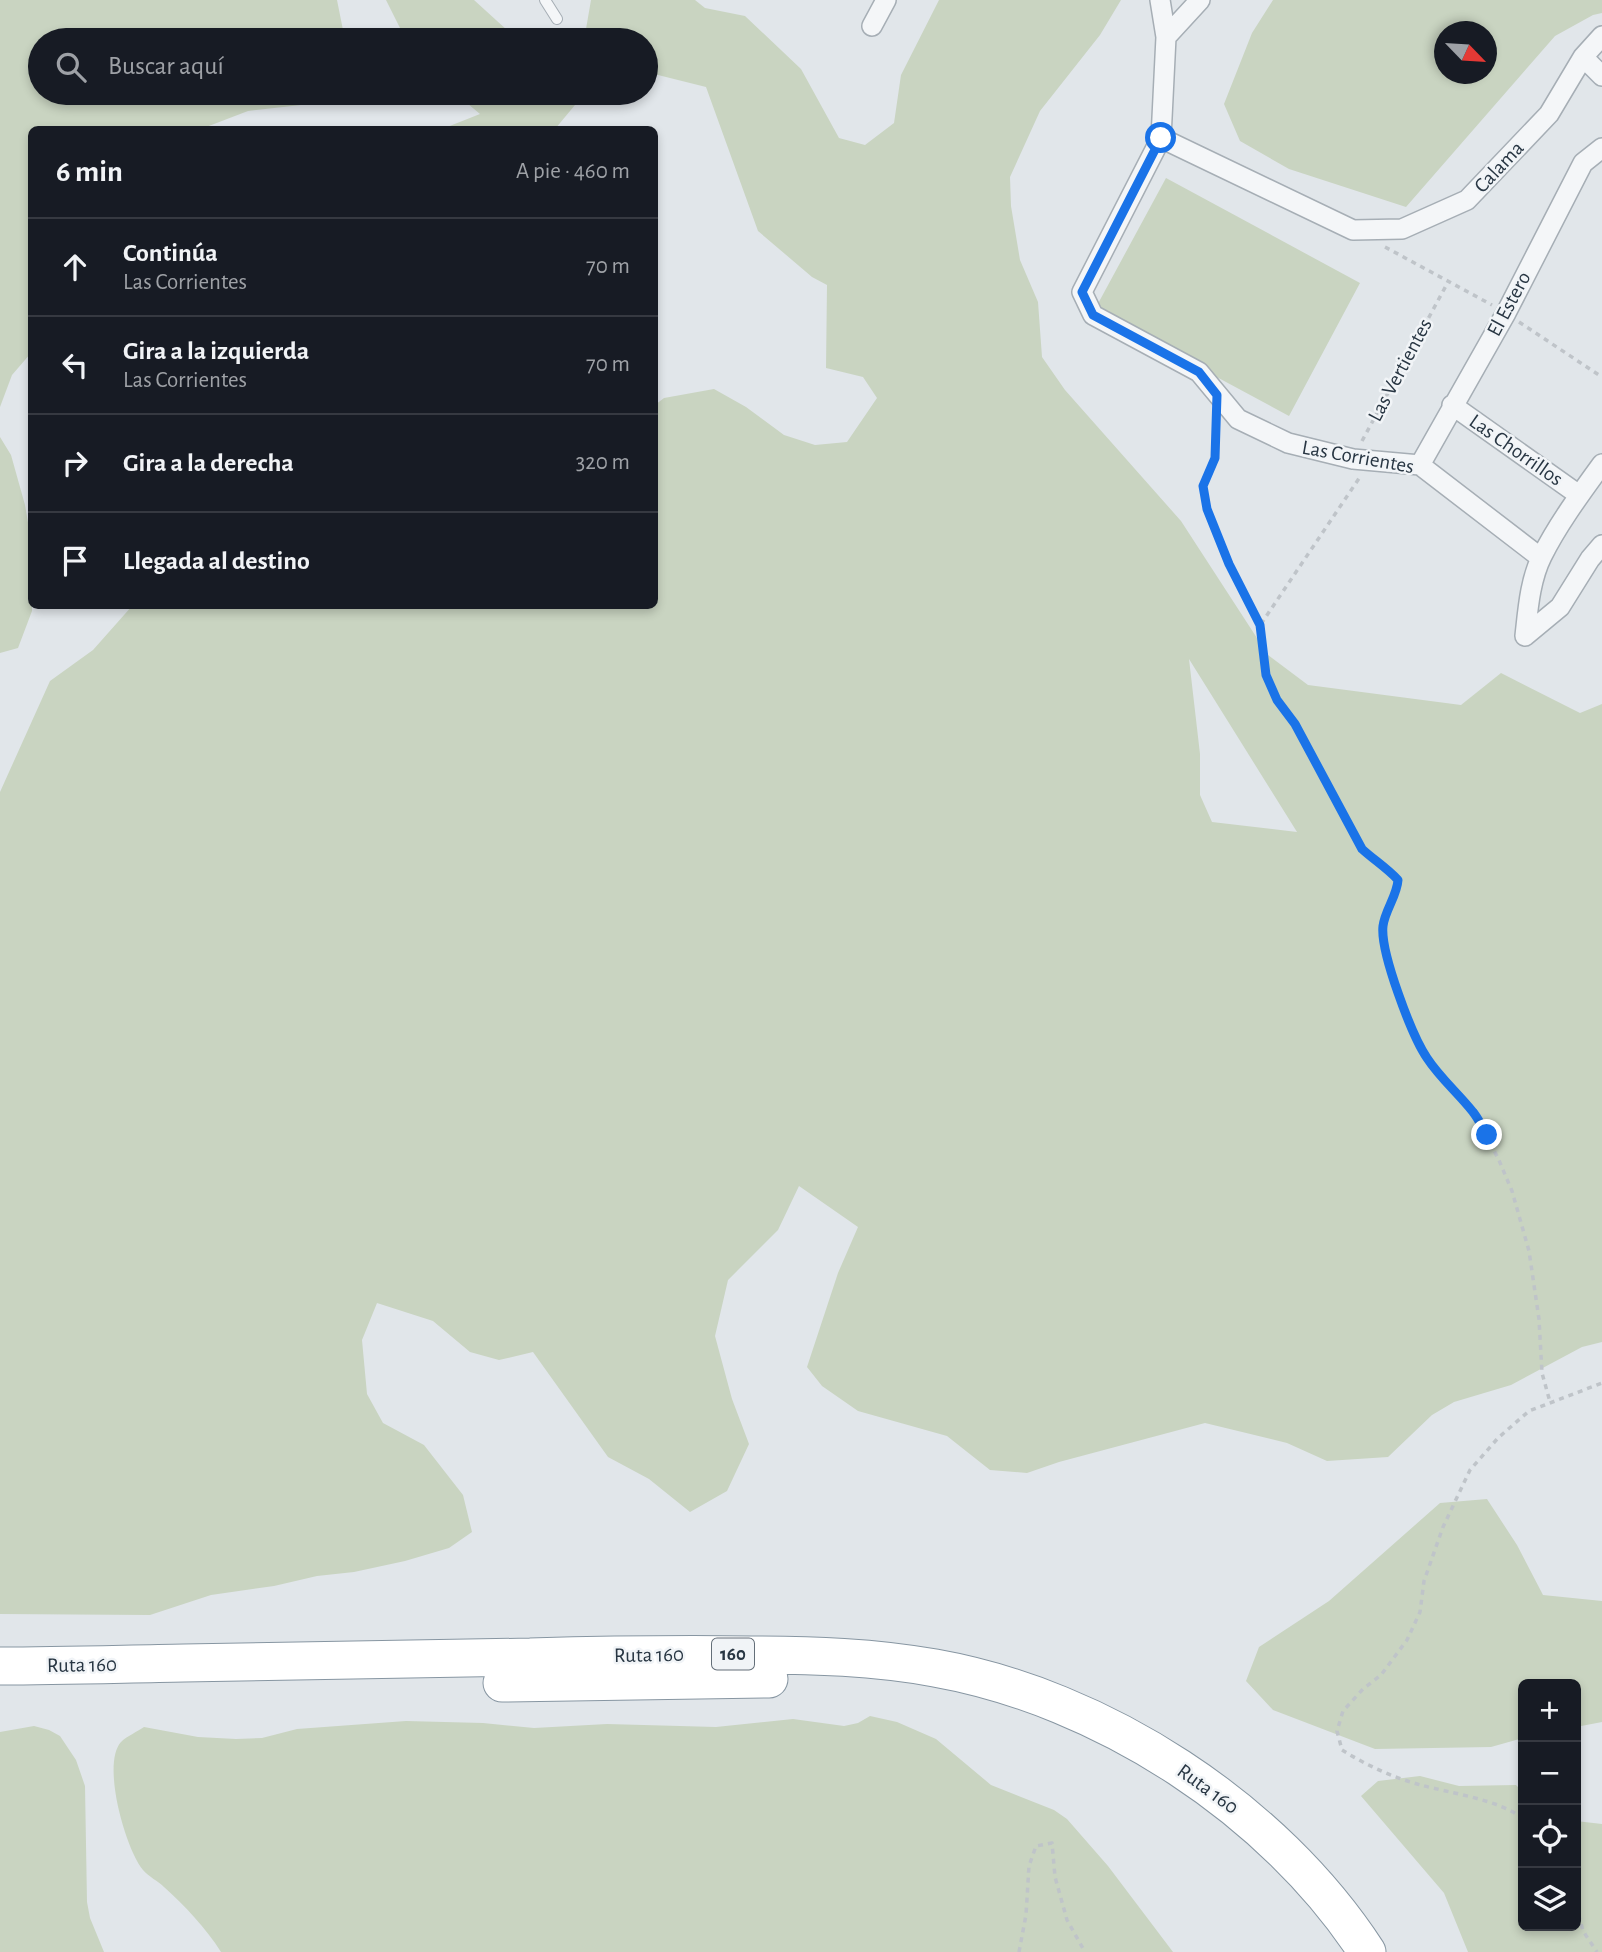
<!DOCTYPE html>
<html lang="es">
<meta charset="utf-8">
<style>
:root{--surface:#171b24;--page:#242831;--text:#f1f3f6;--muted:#9ea1a6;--line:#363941}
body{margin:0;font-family:"Alegreya Sans",sans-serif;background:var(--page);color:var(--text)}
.controls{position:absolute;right:21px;bottom:21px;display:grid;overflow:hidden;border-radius:10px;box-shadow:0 4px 10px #0003}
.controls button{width:63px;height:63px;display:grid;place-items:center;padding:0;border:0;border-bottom:2px solid var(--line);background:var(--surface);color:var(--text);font:35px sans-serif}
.compass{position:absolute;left:1434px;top:21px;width:63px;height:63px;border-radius:50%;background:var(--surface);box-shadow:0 4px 10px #0003;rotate:115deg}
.stop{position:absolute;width:21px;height:21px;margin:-16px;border:5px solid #1a73e8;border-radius:50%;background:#fff}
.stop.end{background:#1a73e8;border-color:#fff;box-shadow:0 2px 7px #0008}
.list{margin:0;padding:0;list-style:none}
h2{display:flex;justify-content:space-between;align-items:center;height:91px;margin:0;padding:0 28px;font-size:30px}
h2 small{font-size:23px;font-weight:400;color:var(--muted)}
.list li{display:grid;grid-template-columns:46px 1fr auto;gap:21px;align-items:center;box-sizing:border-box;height:98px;padding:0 28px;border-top:2px solid var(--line)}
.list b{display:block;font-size:26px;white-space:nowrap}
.list p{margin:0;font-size:23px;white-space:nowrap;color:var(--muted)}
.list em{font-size:23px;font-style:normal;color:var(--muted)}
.icon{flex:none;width:38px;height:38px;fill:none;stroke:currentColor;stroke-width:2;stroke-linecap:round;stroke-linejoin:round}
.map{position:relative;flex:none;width:1602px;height:1952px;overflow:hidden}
.search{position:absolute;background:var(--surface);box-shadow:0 4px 10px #0003;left:28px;top:28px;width:630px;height:77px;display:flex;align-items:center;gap:18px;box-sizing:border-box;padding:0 24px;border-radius:38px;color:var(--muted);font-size:26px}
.panel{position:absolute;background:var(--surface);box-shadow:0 4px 10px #0003;left:28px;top:126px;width:630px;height:483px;border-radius:10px}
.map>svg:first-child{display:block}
.green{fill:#c9d4c1;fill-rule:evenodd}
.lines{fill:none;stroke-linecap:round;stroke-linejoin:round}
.service-casing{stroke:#a6aeb5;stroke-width:12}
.minor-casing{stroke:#a6aeb5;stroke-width:22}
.motorway-casing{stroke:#8796a2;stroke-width:39}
.path{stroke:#bfc4c9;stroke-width:3.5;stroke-dasharray:5 5;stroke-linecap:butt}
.service{stroke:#f4f6f8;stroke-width:10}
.minor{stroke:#f4f6f8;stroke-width:19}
.motorway{stroke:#fff;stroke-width:37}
.route{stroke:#1a73e8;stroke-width:9}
.labels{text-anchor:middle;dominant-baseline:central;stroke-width:5;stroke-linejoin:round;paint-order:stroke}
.shield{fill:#f1f4f7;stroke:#646f79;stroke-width:2}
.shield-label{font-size:19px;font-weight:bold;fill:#283643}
.street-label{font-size:21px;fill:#283643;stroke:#f1f4f7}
</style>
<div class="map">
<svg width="1602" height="1952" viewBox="0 0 1602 1952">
<rect width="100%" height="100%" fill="#e1e6ea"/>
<path class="green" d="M0 0H337L344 35 348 40H40V93H360L358 104 301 105 248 111 201 129 32 130 31 353 12 375 0 407Z
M386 0H474L518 40H406Z
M591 0H695L705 8 745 16 801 69 839 138 865 145 894 123 901 75 939 0H1121L1100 35 1040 111 1010 177 1011 206 1020 260 1038 302 1042 357 1065 390 1181 521 1268 655 1308 685 1461 705 1501 673 1580 713 1602 704V1342L1582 1347 1511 1385 1454 1402 1432 1415 1388 1457 1327 1461 1287 1443 1205 1423 1059 1462 1027 1473 990 1470 947 1436 858 1411 822 1386 807 1367 838 1273 858 1227 799 1186 778 1230 728 1280 715 1336 732 1399 749 1444 727 1491 690 1512 649 1479 608 1457 533 1352 499 1360 470 1352 433 1321 377 1303 362 1340 367 1394 383 1423 424 1445 463 1495 472 1532 449 1548 405 1561 354 1572 317 1576 274 1586 211 1595 150 1615 0 1614V792L50 681 93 650 132 606H654L655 405 664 398 714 389 746 407 784 435 815 445 847 442 877 398 863 377 826 368 827 285 812 277 758 231 706 87 646 72V40H543L586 29ZM1189 659 1297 832 1212 822 1200 795V754Z
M1273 0H1602V13L1593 15 1555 36 1406 207 1289 169 1240 141 1224 104 1252 33ZM1444 32H1486V74H1444Z
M455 93H585L555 129H442L480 114Z
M1166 178 1360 283 1289 416 1094 311Z
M0 437 11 455 25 505 31 540 32 611 18 648 0 653Z
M1487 1499 1517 1545 1543 1595 1602 1601V1722L1576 1727V1684H1523V1738L1491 1747 1375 1749 1273 1710 1246 1681 1259 1647 1329 1601 1440 1503Z
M870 1716 897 1722 936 1739 991 1785 1054 1810 1067 1819 1108 1866 1173 1952H221C206 1928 185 1906 164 1887 158 1881 149 1877 143 1870 126 1850 101 1764 121 1742 127 1736 137 1732 144 1727L198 1737 236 1739 262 1738 297 1729 406 1721 483 1723 534 1728 607 1724 716 1727 793 1719 844 1726 858 1723Z
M34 1726 49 1730 60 1736 76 1760 85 1786 87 1902 90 1918 104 1952H0V1732Z
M1420 1776 1459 1786 1516 1785 1523 1792V1926H1576V1821L1602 1824V1952H1468L1444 1893 1361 1796 1378 1781Z"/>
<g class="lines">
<defs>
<path id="service" d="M545 0 557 19"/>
<path id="minor" d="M1160 0 1166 37 1161 138 1082 292 1093 315 1199 372 1238 419 1288 443 1353 459 1420 465 1541 558
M872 26 886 0
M1166 37 1200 0
M1583 57 1602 76
M1161 138 1353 230 1402 229 1467 200 1549 114 1583 57 1602 36
M1452 405 1579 495
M1420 465 1506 313 1583 163 1602 148
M1525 636C1528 609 1530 580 1542 556 1558 524 1581 493 1602 464
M1525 636 1560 607 1590 559 1602 545"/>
<path id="motorway" d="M0 1666C61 1666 123 1664 184 1663 300 1661 415 1659 530 1657 604 1655 678 1654 751 1655 813 1655 874 1657 935 1668 1103 1698 1274 1809 1367 1952
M502 1683 769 1679"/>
</defs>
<use href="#service" class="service-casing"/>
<use href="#minor" class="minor-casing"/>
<use href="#motorway" class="motorway-casing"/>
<path class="path" d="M1385 247 1492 305
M1519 322 1602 377
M1217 422 1215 458 1203 486 1207 509 1229 564 1260 625 1266 675 1277 700 1295 724 1362 849C1374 860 1387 868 1398 880V888L1383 925 1384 946 1391 972 1425 1056 1442 1078 1473 1112 1498 1158 1512 1191 1529 1251 1539 1319 1542 1373 1550 1402
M1362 441 1448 282
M1261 624 1360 477
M1523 1819C1502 1800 1449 1793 1421 1785 1394 1778 1366 1765 1342 1750L1337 1731 1343 1711 1363 1689 1381 1675 1407 1640 1420 1612 1424 1581 1443 1527 1470 1470 1498 1438 1529 1411 1602 1383
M1576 1905 1583 1931 1597 1952
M1019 1952 1026 1915 1029 1866 1036 1846 1052 1843 1055 1877 1067 1920 1085 1952"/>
<use href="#service" class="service"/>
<use href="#minor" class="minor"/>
<use href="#motorway" class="motorway"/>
</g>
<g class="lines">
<path class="route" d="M1161 138 1082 292 1093 315 1199 372 1217 395 1215 458 1203 486 1207 509 1229 564 1260 625 1266 675 1277 700 1295 724 1362 849C1374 860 1387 868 1398 880 1397 896 1385 910 1383 926 1380 952 1412 1036 1427 1058 1440 1078 1458 1093 1473 1112 1478 1118 1482 1127 1487 1135"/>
</g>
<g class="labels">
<rect class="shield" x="712" y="1638.5" width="42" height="31" rx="5"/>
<g class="shield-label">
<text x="733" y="1654">160</text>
</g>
<g class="street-label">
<text transform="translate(1499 167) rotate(-47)">Calama</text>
<text transform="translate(1509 304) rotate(-62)">El Estero</text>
<text transform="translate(1400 370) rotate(-62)">Las Vertientes</text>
<text transform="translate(1516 450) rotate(35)">Las Chorrillos</text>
<text transform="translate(1358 457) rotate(10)">Las Corrientes</text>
<text transform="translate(649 1655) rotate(-1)">Ruta 160</text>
<text transform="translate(82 1665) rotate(-1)">Ruta 160</text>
<text transform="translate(1208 1789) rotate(36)">Ruta 160</text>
</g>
</g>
</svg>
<div class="controls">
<button>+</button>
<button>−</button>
<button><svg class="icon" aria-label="locate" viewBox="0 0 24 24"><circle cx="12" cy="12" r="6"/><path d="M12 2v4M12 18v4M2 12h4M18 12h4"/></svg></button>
<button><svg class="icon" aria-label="layers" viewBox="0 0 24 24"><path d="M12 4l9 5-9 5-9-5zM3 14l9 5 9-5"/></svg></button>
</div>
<svg class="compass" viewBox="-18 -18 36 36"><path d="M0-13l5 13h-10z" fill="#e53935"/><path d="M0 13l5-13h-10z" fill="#9ea1a6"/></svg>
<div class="stop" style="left:1161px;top:138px"></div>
<div class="stop end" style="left:1487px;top:1135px"></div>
<div class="search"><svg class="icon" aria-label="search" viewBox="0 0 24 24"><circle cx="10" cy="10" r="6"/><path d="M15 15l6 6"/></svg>Buscar aquí</div>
<section class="panel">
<h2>6 min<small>A pie · 460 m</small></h2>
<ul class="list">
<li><svg class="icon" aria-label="ahead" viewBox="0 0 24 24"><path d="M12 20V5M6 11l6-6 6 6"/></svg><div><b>Continúa</b><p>Las Corrientes</p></div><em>70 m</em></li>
<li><svg class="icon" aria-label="left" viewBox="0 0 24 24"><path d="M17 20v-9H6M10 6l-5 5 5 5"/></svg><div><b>Gira a la izquierda</b><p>Las Corrientes</p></div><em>70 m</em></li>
<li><svg class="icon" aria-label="right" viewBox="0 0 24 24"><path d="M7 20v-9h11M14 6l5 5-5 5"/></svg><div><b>Gira a la derecha</b></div><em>320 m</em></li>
<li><svg class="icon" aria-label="arrive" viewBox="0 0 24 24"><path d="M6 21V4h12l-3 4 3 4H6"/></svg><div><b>Llegada al destino</b></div></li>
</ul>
</section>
</div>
